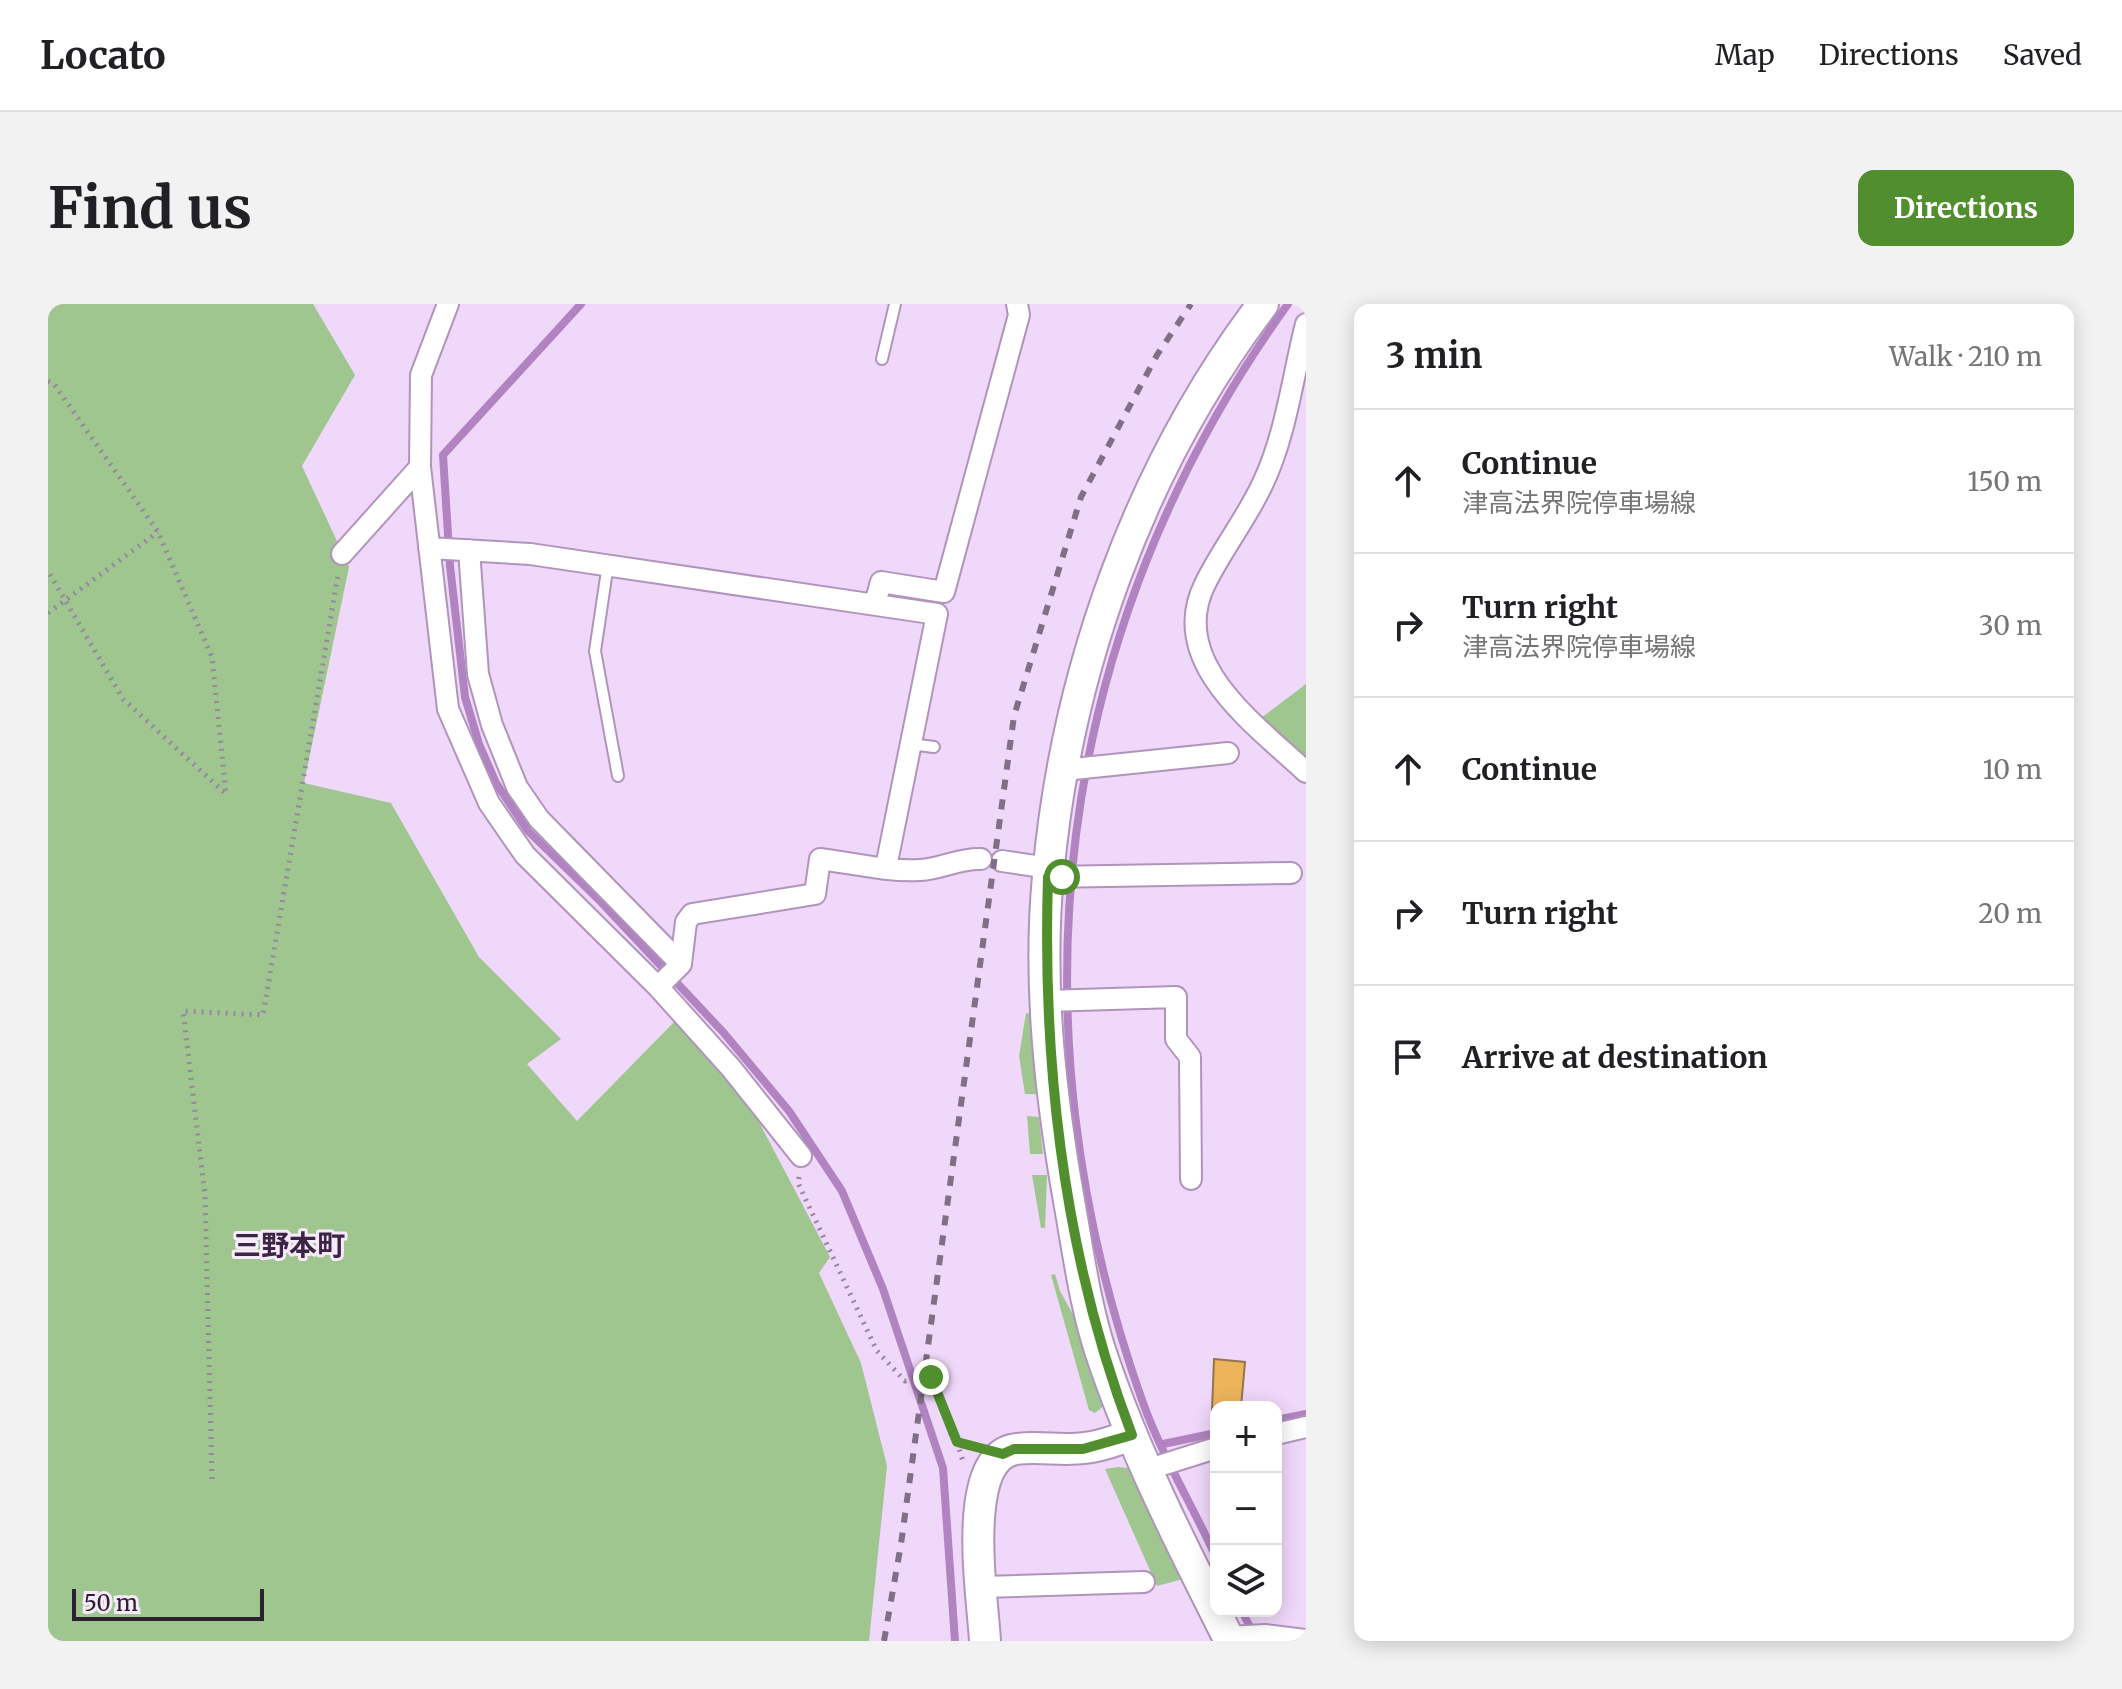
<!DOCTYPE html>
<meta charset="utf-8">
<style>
:root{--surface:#fff;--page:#f2f2f2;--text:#202124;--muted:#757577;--line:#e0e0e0;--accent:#508e2e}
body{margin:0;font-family:Merriweather,"Noto Sans JP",serif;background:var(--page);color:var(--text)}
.controls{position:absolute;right:24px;bottom:24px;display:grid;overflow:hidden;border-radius:16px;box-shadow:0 4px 20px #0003}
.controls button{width:72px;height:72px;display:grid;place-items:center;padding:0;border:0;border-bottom:2px solid var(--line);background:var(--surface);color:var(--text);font:40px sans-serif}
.scale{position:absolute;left:24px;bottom:20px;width:192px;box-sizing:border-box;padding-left:8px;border:4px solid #2d2131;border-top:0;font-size:22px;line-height:28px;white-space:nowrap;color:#2d2131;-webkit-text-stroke:6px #f6eafb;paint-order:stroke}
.stop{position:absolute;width:24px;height:24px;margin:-18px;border:6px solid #508e2e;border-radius:50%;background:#fff}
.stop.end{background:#508e2e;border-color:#fff;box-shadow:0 2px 8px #0008}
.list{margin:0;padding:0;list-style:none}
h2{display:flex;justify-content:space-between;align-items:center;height:104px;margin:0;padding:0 32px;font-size:34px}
h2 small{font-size:26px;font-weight:400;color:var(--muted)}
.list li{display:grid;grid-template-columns:52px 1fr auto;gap:24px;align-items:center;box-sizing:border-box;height:144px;padding:0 32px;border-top:2px solid var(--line)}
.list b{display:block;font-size:30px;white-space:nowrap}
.list p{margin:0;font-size:26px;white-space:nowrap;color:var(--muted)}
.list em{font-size:26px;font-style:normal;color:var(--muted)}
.icon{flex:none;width:44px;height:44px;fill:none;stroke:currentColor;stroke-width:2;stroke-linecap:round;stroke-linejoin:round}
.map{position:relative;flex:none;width:1258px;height:1337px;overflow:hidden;border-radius:16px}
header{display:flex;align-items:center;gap:48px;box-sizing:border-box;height:112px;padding:0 40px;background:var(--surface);border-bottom:2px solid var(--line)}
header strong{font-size:38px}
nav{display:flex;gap:44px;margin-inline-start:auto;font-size:28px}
.intro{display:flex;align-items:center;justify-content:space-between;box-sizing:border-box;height:192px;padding:0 48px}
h1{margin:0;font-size:56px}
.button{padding:20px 36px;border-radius:16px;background:var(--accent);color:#fff;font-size:28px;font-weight:700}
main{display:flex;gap:48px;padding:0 48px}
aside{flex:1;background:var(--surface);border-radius:16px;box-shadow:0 4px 20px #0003}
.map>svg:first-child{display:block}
.green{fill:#9fc68f}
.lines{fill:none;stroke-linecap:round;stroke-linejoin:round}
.stream{stroke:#b184c1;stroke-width:8}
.building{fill:#edb45b;stroke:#92764e;stroke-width:2}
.lane-casing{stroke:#b194bc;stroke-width:14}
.street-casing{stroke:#b194bc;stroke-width:24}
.secondary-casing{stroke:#b194bc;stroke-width:34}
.path{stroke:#97859f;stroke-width:5;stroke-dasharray:2 6;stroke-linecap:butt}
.lane{stroke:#fff;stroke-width:10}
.street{stroke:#fff;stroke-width:20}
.secondary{stroke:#fff;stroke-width:30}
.rail{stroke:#806f86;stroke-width:6;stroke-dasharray:10 10;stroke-linecap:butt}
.route{stroke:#508e2e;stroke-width:10}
.labels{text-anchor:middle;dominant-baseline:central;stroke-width:6;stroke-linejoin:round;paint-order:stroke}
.quarter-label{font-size:28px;font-weight:bold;fill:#3c2445;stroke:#f6eafb}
</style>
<header>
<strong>Locato</strong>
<nav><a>Map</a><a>Directions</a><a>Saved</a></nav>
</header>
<div class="intro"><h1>Find us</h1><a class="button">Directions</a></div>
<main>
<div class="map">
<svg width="1258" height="1337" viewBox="0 0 1258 1337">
<rect width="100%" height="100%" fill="#f0d8fa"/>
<path class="green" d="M0 0H265L307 71 254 162 301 263 256 479 343 499 431 653 513 735 479 760 529 817 628 716 701 799 782 953 771 969 813 1059 839 1162 821 1337H0Z
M1258 380V455L1213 414Z
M978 709 983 710 988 790H977L971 752Z
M979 812 991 813 995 850H982Z
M984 871H999L997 924H993Z
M1007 970 1012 987 1032 1023 1056 1102 1047 1109 1041 1106 1003 971Z
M1070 1163 1082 1164 1135 1275 1109 1282 1057 1165Z"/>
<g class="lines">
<path class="stream" d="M533 0 395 151 402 262 417 393 431 440 448 479 480 527 553 598 675 728 741 807 794 887 835 985 895 1164 907 1337
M1228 1116 1258 1110
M1115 1140 1168 1129
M1168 1253C1144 1201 1113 1150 1094 1096 960 718 1004 327 1240 0
M1194 1307 1205 1329"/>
</g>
<path class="building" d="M1166 1055 1197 1058 1193 1103H1168V1107L1164 1106Z"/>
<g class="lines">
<defs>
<path id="lane" d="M834 55 847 0
M560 260 547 347 570 472
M862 440 886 443"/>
<path id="street" d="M1258 20C1245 71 1238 131 1215 179 1199 214 1174 245 1157 280 1118 358 1208 421 1258 468
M372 163 400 405 441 499 477 551 610 683 683 764 753 852
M381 244 482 250 889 310 838 563
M421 246 430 370 444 421 469 483 491 515 633 660
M294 250 372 163 373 71 400 0
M827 299 833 278 896 288 971 11 969 0
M1016 466 1180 449
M954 557 1001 564
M1000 573 1243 569
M610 683 633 660 638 618 644 610 767 590 772 555C804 559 840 568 872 566 894 565 911 554 933 555
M998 697 1128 693V735L1142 753 1143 875
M1228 1130 1258 1123
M1098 1166 1168 1144
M934 1283 1096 1278
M1179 1333 1217 1331 1258 1336"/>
<path id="secondary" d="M937 1337C935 1295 911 1153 968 1145 991 1142 1014 1147 1036 1144 1053 1143 1068 1136 1084 1131
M1182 1337C1136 1246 1089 1154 1056 1058 1037 1005 1030 946 1020 891 1002 787 990 679 1000 572 1018 369 1091 163 1215 0"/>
</defs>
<use href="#lane" class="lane-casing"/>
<use href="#street" class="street-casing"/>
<use href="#secondary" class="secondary-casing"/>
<path class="path" d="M0 77 6 80 110 228 164 353 178 490 75 395 0 267
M0 309 110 228
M751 873 750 879 829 1047 857 1077 874 1070 883 1073 904 1133 909 1138 927 1141
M909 1138 916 1161
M164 1175 157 891 135 707 215 711 290 271"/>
<use href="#lane" class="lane"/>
<use href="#street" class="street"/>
<use href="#secondary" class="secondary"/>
<path class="rail" d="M836 1337 853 1240 966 412 1033 193 1109 51 1143 0"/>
</g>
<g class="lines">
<path class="route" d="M883 1073 909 1138 955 1150 966 1145H1035L1084 1131C1016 953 994 763 1000 573H1014"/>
</g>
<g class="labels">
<g class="quarter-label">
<text x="241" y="941">三野本町</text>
</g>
</g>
</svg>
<div class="controls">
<button>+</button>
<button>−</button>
<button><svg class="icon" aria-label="layers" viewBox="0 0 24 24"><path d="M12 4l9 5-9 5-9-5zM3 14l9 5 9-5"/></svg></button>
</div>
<div class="scale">50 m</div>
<div class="stop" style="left:1014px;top:573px"></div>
<div class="stop end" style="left:883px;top:1073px"></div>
</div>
<aside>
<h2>3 min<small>Walk · 210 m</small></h2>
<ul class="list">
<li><svg class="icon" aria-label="ahead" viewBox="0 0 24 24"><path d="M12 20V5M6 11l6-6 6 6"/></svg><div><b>Continue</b><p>津高法界院停車場線</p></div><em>150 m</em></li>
<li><svg class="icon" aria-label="right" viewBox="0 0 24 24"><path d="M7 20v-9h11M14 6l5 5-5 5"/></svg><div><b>Turn right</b><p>津高法界院停車場線</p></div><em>30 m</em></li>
<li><svg class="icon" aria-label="ahead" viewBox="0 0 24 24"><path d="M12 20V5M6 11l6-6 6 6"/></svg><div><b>Continue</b></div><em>10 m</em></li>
<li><svg class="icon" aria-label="right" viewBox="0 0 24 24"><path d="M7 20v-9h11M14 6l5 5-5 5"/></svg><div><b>Turn right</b></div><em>20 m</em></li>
<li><svg class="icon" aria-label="arrive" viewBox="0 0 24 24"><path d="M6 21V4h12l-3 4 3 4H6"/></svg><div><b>Arrive at destination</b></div></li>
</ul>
</aside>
</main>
